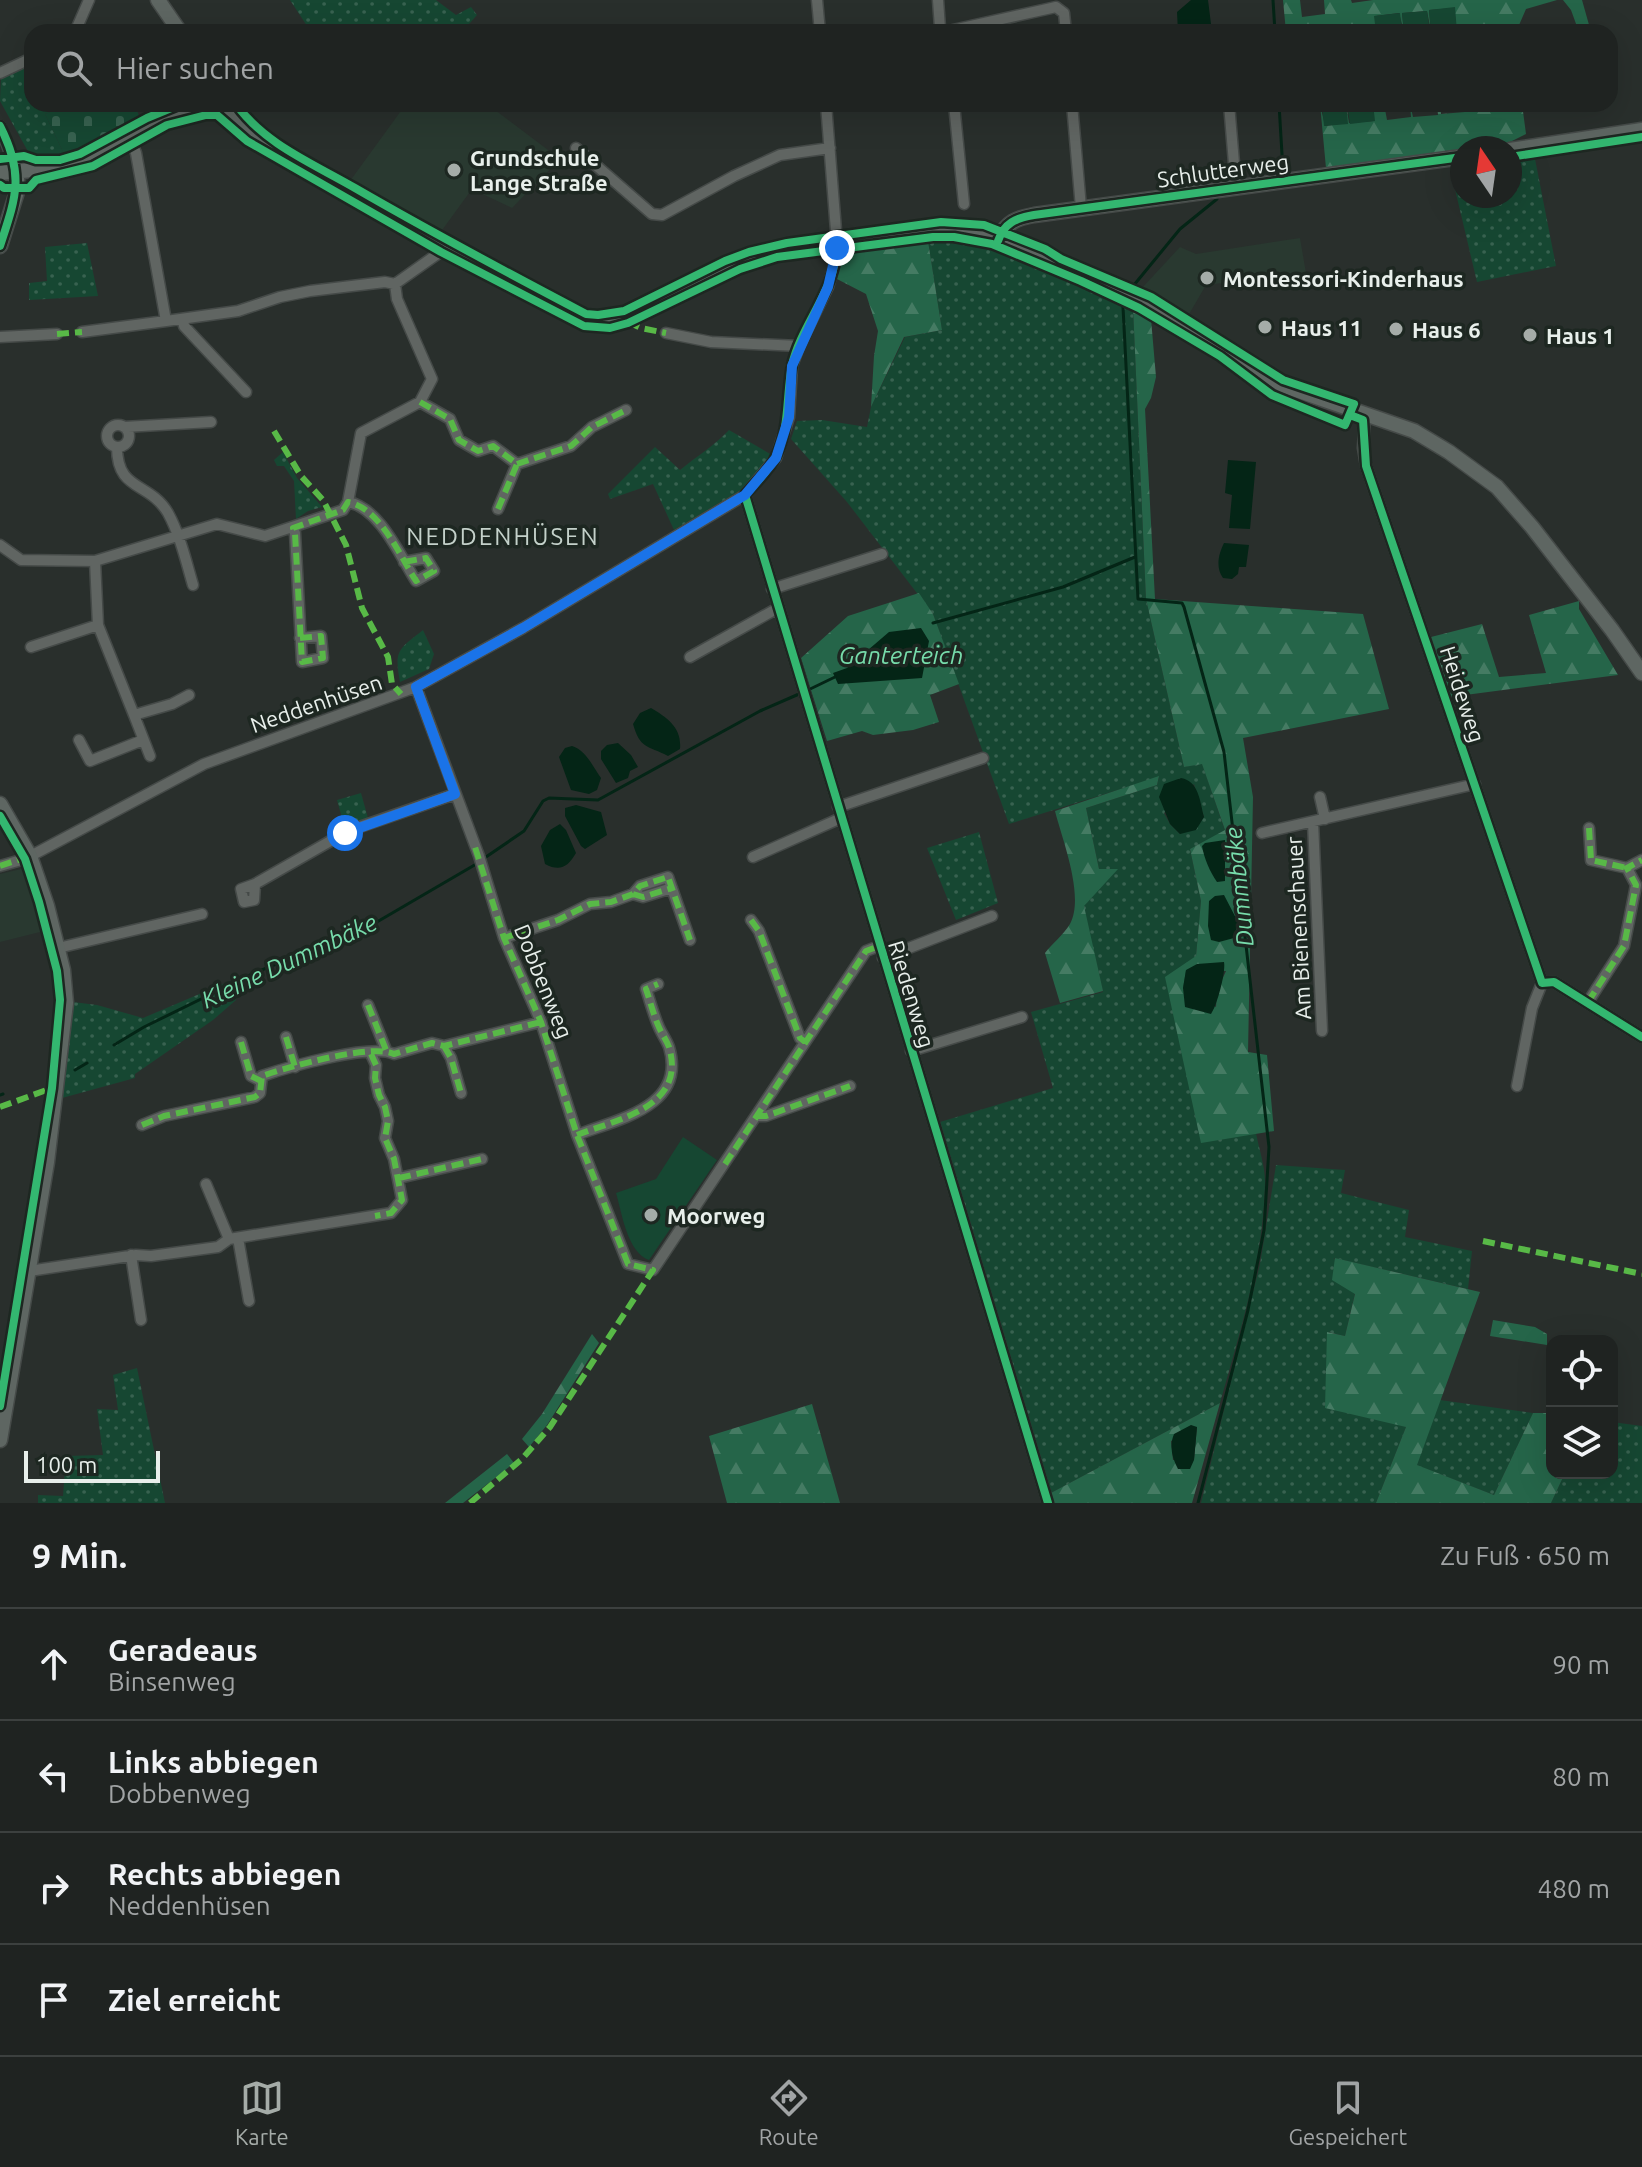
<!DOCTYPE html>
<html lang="de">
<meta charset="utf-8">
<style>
:root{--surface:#1f2321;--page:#2c2f2e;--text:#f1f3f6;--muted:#a1a4a5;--line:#3c403f;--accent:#a5aca8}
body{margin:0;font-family:Ubuntu,sans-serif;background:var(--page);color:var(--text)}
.controls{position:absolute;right:24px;bottom:24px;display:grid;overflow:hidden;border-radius:16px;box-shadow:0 8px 32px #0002}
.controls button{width:72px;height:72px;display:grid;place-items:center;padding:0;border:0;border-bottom:2px solid var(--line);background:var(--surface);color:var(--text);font:40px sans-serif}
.compass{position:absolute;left:1450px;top:136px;width:72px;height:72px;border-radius:50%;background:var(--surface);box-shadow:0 8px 32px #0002;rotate:347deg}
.scale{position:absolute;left:24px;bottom:20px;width:136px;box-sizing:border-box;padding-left:8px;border:4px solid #e8efeb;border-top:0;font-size:22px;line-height:28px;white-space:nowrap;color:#e8efeb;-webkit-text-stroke:6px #1d2721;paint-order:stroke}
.stop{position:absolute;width:24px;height:24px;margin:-18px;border:6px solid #1a73e8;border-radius:50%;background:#fff}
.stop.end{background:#1a73e8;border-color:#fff;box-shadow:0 2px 8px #0008}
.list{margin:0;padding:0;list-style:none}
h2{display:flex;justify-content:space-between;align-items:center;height:104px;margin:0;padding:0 32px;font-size:34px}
h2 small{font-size:26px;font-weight:400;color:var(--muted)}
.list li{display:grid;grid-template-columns:52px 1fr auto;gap:24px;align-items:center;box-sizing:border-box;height:112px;padding:0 32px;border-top:2px solid var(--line)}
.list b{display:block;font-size:30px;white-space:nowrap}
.list p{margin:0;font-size:26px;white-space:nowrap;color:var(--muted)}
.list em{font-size:26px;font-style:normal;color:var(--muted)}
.icon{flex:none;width:44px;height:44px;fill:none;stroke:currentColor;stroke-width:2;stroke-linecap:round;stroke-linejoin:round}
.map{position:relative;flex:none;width:1642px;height:1503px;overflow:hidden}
.search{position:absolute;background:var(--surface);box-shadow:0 8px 32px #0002;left:24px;right:24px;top:24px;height:88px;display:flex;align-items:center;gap:20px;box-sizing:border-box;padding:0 28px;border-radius:24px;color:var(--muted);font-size:30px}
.sheet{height:552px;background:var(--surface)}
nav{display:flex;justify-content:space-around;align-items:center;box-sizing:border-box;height:112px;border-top:2px solid var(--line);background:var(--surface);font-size:22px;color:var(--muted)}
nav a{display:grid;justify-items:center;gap:4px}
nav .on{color:var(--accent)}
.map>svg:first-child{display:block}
.built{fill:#293930}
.green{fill:url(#green-dots);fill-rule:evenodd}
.forest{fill:url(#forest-firs);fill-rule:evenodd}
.cemetery{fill:url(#cemetery-stones)}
.pitch{fill:#164732}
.water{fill:#042516}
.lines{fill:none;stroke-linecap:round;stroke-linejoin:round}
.stream{stroke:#042516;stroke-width:3}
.street-casing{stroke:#454a48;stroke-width:13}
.secondary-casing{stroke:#454a48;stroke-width:17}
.street{stroke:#606562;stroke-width:10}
.secondary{stroke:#5e6662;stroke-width:14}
.quiet{stroke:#58b947;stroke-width:6;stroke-dasharray:12 6;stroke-linecap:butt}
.cycleway-casing{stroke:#1d2721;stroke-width:13}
.cycleway{stroke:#33b770;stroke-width:8}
.route{stroke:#1a73e8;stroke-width:10}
.poi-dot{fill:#a5aca8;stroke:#1d2721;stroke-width:3}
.labels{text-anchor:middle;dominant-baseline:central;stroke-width:7;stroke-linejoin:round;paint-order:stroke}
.poi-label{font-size:22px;font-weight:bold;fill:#e8efeb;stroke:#1d2721;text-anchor:start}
.street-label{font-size:22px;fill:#e8efeb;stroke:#1d2721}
.neighbourhood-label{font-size:24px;letter-spacing:2px;fill:#c4d1ca;stroke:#1d2721}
.water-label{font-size:24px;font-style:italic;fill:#77dcab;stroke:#1d2721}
</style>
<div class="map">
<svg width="1642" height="1503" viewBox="0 0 1642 1503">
<defs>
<pattern id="green-dots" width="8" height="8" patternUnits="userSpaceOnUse" patternTransform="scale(2)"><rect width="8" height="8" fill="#164732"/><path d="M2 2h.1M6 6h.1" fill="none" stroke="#386250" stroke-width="1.8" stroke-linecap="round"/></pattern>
<pattern id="forest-firs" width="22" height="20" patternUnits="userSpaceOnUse" patternTransform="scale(2)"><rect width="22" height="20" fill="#256549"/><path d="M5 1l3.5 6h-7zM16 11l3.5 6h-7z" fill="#457b63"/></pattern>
<pattern id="cemetery-stones" width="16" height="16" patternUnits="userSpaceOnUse" patternTransform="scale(2)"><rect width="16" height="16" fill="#164732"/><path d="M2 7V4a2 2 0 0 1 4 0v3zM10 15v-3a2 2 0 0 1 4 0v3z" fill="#386250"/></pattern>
</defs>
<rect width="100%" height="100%" fill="#292f2c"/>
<path class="built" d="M406 104H487L560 159 512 208 472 189 440 233 350 181Z
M1300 238 1306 273 1206 285 1188 316 1142 288 1180 247 1196 254Z
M21 869 26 872 44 931 0 942V874Z"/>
<path class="green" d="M290 0H436L456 15 471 7 477 15 462 32H311Z
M32 63V104H71L45 114 65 156 55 158 30 155 0 101 1 78Z
M1535 159 1556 266 1477 282 1450 168 1462 167V196H1510V163Z
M928 241 984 246 1133 307 1146 599 1184 767 1202 763 1225 831 1190 849 1201 901 1196 956 1201 1142 1256 1133C1259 1149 1265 1166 1265 1182 1264 1257 1240 1332 1220 1403L1049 1494 940 1122 1053 1088 1031 1012 1103 992 1083 906 1117 869H1099L1086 808 1157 785 1159 777 1009 824 933 614 847 502 791 439 797 421 822 420 867 427 871 407 905 337 942 330ZM1194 784 1204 817 1180 834 1170 824 1164 813Z
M87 243 98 296 29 300V283L47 281 45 247Z
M729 430 772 455 741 490 674 530 653 484 610 499 608 494 655 447 680 470C697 456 714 446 729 430Z
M283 452 297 478 322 507 308 511 296 519 294 481 284 466H277L274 460Z
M423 630 434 654 429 669 400 682C394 650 398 650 423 630Z
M361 793 368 818 344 825 337 800Z
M979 832 998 903 956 920 927 848Z
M230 981 236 1000 213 1020 135 1074V1078L62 1098 73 1002 97 1005 143 1018Z
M1276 1165 1345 1170 1341 1193 1409 1210 1405 1237 1472 1251 1468 1289 1334 1258 1355 1293 1345 1336 1328 1332 1406 1427 1376 1503H1201L1260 1264Z
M137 1368 165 1503H38V1495L63 1496 66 1456 103 1455 97 1409 118 1410 113 1375Z
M1440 1400 1533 1413 1494 1495 1416 1465Z
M1612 1422 1642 1426V1503H1551L1565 1473H1612Z"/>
<path class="forest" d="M1283 0H1300L1302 17 1325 14 1324 0H1351L1352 3 1373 0H1557L1526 9 1516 32H1457L1454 8 1429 10 1431 32 1427 11 1402 13 1404 32 1399 13 1375 16 1376 32H1286Z
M1563 0H1582L1591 32H1579L1571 10Z
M1320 104 1325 126 1347 123 1346 104 1349 123 1374 121 1373 104H1384L1387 120 1411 117 1410 104 1413 117 1438 115 1437 104H1440L1441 114 1465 112V104H1522L1526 134 1504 145 1462 148V151L1326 168Z
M928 241 942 330 904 337 871 407 874 356 878 331 866 294 837 279 843 252Z
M1133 307 1151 319 1156 377 1151 398 1145 409 1155 599 1363 614 1389 709 1243 738 1253 797 1248 1052 1267 1055 1274 1131 1201 1143 1165 977 1196 956 1201 901 1190 849 1225 830 1202 764 1184 767 1146 599ZM1186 970 1226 971 1217 991 1216 1007 1183 988Z
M919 593 933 614 959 684 930 695 939 722 913 730 873 735 862 731 827 741 801 658 848 616Z
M1579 601V609L1618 675 1450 697 1431 637 1482 624 1499 677 1546 673 1529 615Z
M1159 776 1157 785 1086 808 1099 869H1118L1084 906 1103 991 1060 1003 1045 953C1052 944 1064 934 1070 924 1085 896 1062 839 1055 811Z
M1335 1258 1480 1292 1417 1465 1494 1495 1533 1413H1552V1473H1565L1551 1503H1376L1406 1427 1325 1408 1327 1332 1345 1336 1355 1294 1332 1280Z
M1493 1320 1535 1327 1547 1334V1345L1490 1336Z
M592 1334 599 1343 547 1425 529 1447 522 1439 542 1414Z
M1220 1403 1192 1503H1052L1049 1494ZM1197 1427 1194 1460H1173L1171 1441Z
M812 1404 840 1503H727L709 1436Z
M507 1454 514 1463 463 1503H445Z"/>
<path class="cemetery" d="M71 104H135L140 119 92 147 65 156 45 114Z"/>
<path class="pitch" d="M1455 7 1457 32H1431L1429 10Z
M1427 11 1430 32H1404L1402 13Z
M1400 13 1402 32H1376L1374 16Z
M1322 104H1346L1348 124 1324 126Z
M1347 104H1373L1375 121 1350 124Z
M683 1137 717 1160 649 1260C627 1252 622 1213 616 1193L656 1179Z"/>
<path class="water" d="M1191 0H1208L1212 32H1178L1177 12Z
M1228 460 1256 462 1250 529 1229 528 1232 495 1225 493Z
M1224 543 1249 545 1246 567H1239L1238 574 1232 579 1223 578C1215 567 1219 553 1224 543Z
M921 628 929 641 922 678 838 684 833 673 847 668 889 632Z
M651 708C668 718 682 728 680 749L668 756C647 745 640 749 633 724L640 713Z
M618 743 631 755 638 767 630 771 628 778 616 783 601 759V751L607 745Z
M572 746C586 750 593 767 601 778L597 790 589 794 571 790 559 757 565 748Z
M1181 778C1199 781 1200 802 1204 817L1196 830 1180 834 1170 824 1159 797 1164 784Z
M576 805 601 812 607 835 585 849 581 846 565 816V808Z
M560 824 566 830 576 853C568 867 560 872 545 864L541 846 550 830Z
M1225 840V881L1217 882C1210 872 1204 858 1202 846L1205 843Z
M1224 895 1238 922 1234 938 1219 942 1211 940 1208 926 1209 901 1215 896Z
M1224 962C1226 972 1217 1006 1211 1014L1185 1007 1183 988 1186 970 1197 964Z
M1191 1425 1197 1427 1194 1460 1190 1469H1178C1172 1458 1169 1446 1174 1434Z"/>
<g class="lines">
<path class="stream" d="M1273 0 1275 32
M1279 104 1283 171
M1134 285 1180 229 1217 199
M1123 307 1138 599 1182 603 1184 607 1224 752 1269 1147 1264 1230 1248 1310 1198 1503
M933 623 1063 587 1135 557
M806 691 835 677
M483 859 524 831 543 801 549 798 598 800 760 711 799 694
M114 1045 144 1027 252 974 370 926 478 863
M75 1070 87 1063
M0 1095 3 1094"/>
<defs>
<path id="street" d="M817 0 820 32
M938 0 940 28 944 32 1056 7 1064 13 1066 32
M75 32 89 0
M0 73 32 58
M954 104 964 204
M1072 104 1081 208
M1229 104 1236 187
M0 126 17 172
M129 136 136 153 166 321 238 311 280 297 310 291 385 282 395 284 446 248
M576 148 652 214 662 215 734 176 780 155 830 148
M183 320 184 326 246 392
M82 332 166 321
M666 333 711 342 799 346
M0 337 57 334
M420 402 450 419 459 440 478 451 493 446 517 464 498 509
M1365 414 1363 448 1366 466 1542 983 1532 1008 1517 1086
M107 436a11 11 0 1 1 22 0a11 11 0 1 1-22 0Z
M124 427 211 422
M117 447C117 492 149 481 168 513 180 535 186 561 193 585
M517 464 571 446 592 427 626 410
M745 495 1048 1503
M348 502C380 508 400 556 416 581L434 571 426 558 404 562
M293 528 295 533 302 662 323 658 321 636 300 638
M0 545 21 560 95 561 217 524 265 536 343 510 348 502 361 433 420 402 432 379 397 299 395 284
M95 561 98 625 134 715 172 704 189 695
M772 589 882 554
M31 647 98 625
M690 657 778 608
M416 687 479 856 504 938 541 1022 577 1135 628 1264 653 1270 866 951 879 946
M134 715 150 756
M79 740 90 761 143 740
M1320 797 1325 819
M838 807 983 758
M1313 822 1322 1031
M1589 828 1591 860 1627 868
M1262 833 1475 784
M753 857 841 818
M0 866 25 859 204 764 416 687 523 628 745 495 776 458 789 417 792 366 799 346 828 287 834 266 837 243 826 104
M255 884 348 831 455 794
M255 884 254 900 244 902 241 889Z
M633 894 643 897 672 888
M751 920 759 931 800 1038 805 1042
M504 938 558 920 590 904 611 902 633 894 640 886 668 877 690 940
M58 948 202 914
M883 958 992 916
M1542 983 1554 982 1642 1037
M1588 1002 1624 946 1636 885 1627 868 1642 860
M368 1005 386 1050
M286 1037 295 1067
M241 1042 251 1076 261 1081
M444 1046 451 1058 461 1093
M911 1051 1022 1017
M756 1116H766L850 1086
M142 1125 164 1116 255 1097 260 1093 262 1076C288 1067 372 1043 394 1054L432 1043 444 1046 541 1022
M577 1135C618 1119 687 1107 669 1047 666 1039 661 1033 658 1025 653 1013 650 1001 646 989L658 984
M399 1178 482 1159
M206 1184 229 1239
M238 1238 249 1301
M131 1255 141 1320
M29 1271 136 1255 151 1256 218 1247 229 1239 391 1213 402 1200 394 1159 385 1138 388 1121 385 1107 379 1095 375 1078 376 1065 371 1054"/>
<path id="secondary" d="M158 0 180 32
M227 104 235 116 267 143 446 248 566 312 590 321 608 322 627 318 734 265 781 251 950 230 999 239 1142 301 1284 386 1414 431 1449 452 1497 487 1532 527 1612 630 1642 673
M1510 150 1642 130
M0 173 64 167 83 161 140 131 211 104
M999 239C1006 222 1017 218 1034 215L1462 157
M0 246 17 192V172
M0 804 30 856 47 906 63 970 66 1003 47 1162 0 1440"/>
</defs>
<use href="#street" class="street-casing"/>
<use href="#secondary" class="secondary-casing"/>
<use href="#street" class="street"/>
<use href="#secondary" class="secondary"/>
<path class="quiet" d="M628 322 641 328 666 333
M57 334 82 332
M420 402 450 419 459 440 478 451 493 446 517 464 498 509
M274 431 301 476 323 500 346 545 362 608 388 657 392 684 401 694
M517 464 571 446 592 427 626 410
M300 638 321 636 323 658 302 662 295 533 293 528 343 510 348 502C380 508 400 556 416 581L434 571 426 558 404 562
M1589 828 1591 860 1627 868
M0 866 30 856
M633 894 643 897 672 888
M751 920 759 931 800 1038 805 1042
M504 938 558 920 590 904 611 902 633 894 640 886 668 877 690 940
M1588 1002 1624 946 1636 885 1627 868 1642 860
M368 1005 386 1050
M286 1037 295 1067
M241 1042 251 1076 261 1081
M444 1046 451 1058 461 1093
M371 1054 376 1065 375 1078 379 1095 385 1107 388 1121 385 1138 394 1159 402 1200 391 1213 375 1216
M0 1107 52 1088
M756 1116H766L850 1086
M142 1125 164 1116 255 1097 260 1093 262 1076C288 1067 372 1043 394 1054L432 1043 444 1046 541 1022
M577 1135C618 1119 687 1107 669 1047 666 1039 661 1033 658 1025 653 1013 650 1001 646 989L658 984
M725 1164 866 951 879 946
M399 1178 482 1159
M1483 1241 1642 1274
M470 1503 522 1459 550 1427 653 1270 628 1264 577 1135 541 1022 504 938 474 844"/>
<defs>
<path id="cycleway" d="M0 126C25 175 16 197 0 246
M1510 157 1642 137
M0 159 24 156 36 160H60L80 154 147 118 181 104
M0 185 4 188H29L36 180 93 166 167 125 206 115H217L247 141 441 252 584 326 610 328 628 323 740 269 777 257 933 237H954L992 244 1081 281 1139 308 1220 356 1272 395 1345 425 1354 404 1283 380 1151 297 1061 259 1045 249 984 225 941 222 787 243 749 252 725 261 624 311 598 315 586 314C508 273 431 232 355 188 314 164 264 144 236 104
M836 238C841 285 802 321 792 365 786 396 790 427 776 456 770 470 755 483 745 495L1048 1503
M998 241C1004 223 1016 218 1034 215L1462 157
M1350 415 1363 420 1366 466 1542 983 1554 982 1642 1037
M0 816 25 859 39 902 57 971 60 1000 52 1088 0 1406"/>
</defs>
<use href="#cycleway" class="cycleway-casing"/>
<use href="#cycleway" class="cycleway"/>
</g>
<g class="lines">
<path class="route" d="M345 833 455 794 416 687 523 628 745 495 776 458 789 417 792 366 828 287 837 248"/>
</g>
<g class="poi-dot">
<circle cx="454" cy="170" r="8"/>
<circle cx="1207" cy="278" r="8"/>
<circle cx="1265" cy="327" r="8"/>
<circle cx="1396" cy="329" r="8"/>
<circle cx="1530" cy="335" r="8"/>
<circle cx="651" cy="1215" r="8"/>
</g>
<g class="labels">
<g class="poi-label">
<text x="470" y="157">Grundschule<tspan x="470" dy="25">Lange Straße</tspan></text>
<text x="1223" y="278">Montessori-Kinderhaus</text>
<text x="1281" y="327">Haus 11</text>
<text x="1412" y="329">Haus 6</text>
<text x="1546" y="335">Haus 1</text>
<text x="667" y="1215">Moorweg</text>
</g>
<g class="street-label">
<text transform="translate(1223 170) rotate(-8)">Schlutterweg</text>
<text transform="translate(1463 694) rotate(72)">Heideweg</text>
<text transform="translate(316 703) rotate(-19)">Neddenhüsen</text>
<text transform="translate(1298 928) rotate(-93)">Am Bienenschauer</text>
<text transform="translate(544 981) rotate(68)">Dobbenweg</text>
<text transform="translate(912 994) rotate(73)">Riedenweg</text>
</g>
<g class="neighbourhood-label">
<text x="503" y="536">NEDDENHÜSEN</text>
</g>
<g class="water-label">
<text x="901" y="655">Ganterteich</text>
<text transform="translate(1239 887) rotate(-96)">Dummbäke</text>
<text transform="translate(289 961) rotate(-25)">Kleine Dummbäke</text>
</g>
</g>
</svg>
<div class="controls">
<button><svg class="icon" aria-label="locate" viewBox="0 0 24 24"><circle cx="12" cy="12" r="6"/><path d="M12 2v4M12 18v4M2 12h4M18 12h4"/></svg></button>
<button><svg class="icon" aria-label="layers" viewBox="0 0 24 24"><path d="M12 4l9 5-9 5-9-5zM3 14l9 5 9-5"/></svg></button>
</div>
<svg class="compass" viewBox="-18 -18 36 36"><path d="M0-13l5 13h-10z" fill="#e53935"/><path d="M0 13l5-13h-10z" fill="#a1a4a5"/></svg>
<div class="scale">100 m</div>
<div class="stop" style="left:345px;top:833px"></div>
<div class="stop end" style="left:837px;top:248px"></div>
<div class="search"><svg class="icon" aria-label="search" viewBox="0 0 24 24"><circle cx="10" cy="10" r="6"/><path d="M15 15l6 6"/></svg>Hier suchen</div>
</div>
<section class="sheet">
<h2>9 Min.<small>Zu Fuß · 650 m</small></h2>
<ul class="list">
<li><svg class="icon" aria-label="ahead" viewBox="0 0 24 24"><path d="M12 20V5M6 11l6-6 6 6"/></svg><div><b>Geradeaus</b><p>Binsenweg</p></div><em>90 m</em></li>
<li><svg class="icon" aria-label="left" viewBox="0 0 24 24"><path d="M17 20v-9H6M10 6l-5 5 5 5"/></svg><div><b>Links abbiegen</b><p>Dobbenweg</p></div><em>80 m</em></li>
<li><svg class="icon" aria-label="right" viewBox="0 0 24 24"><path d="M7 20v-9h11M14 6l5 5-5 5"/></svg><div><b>Rechts abbiegen</b><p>Neddenhüsen</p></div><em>480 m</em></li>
<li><svg class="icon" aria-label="arrive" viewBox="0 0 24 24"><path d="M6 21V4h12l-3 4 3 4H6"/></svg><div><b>Ziel erreicht</b></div></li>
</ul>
</section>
<nav>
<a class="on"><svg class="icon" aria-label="map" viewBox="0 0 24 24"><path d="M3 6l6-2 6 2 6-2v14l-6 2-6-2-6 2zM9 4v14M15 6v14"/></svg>Karte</a>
<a><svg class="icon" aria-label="directions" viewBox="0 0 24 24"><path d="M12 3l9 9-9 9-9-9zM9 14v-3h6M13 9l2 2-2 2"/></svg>Route</a>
<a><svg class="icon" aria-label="saved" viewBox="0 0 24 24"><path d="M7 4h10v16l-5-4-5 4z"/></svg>Gespeichert</a>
</nav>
